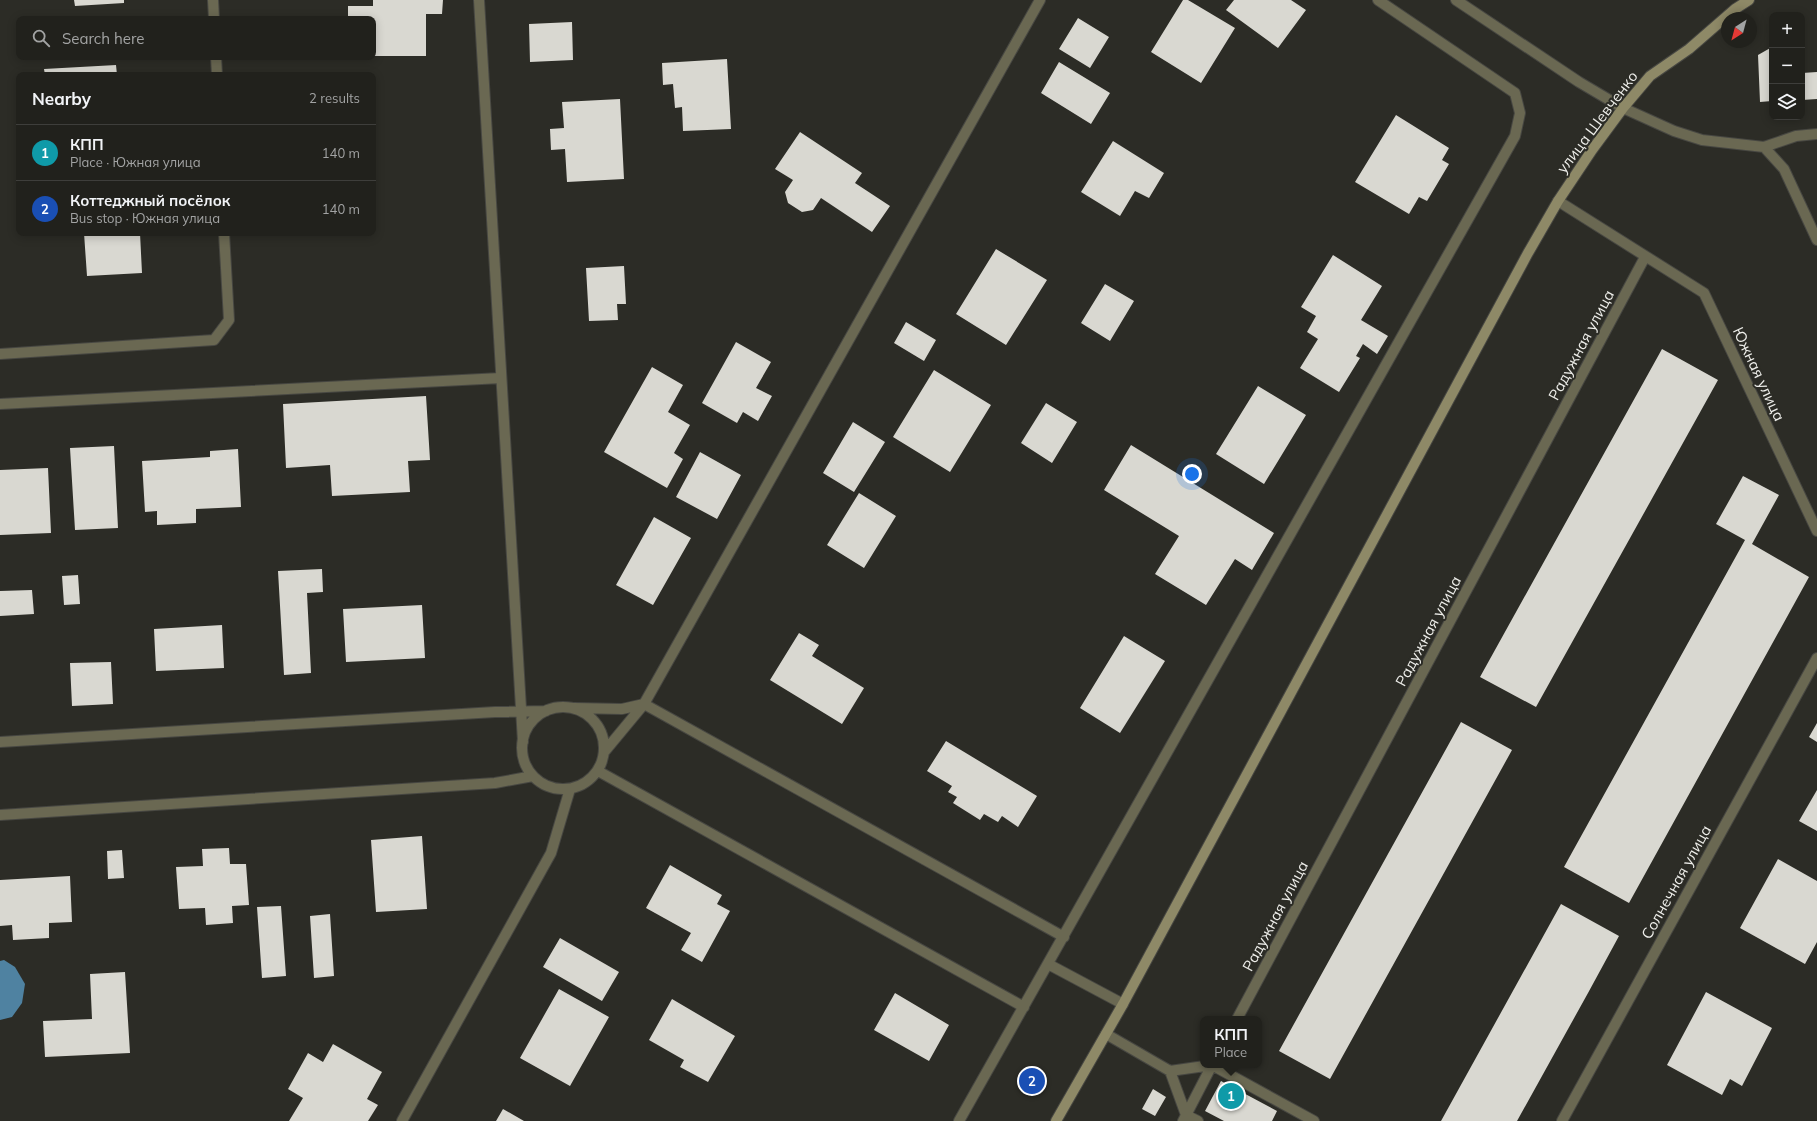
<!DOCTYPE html>
<meta charset="utf-8">
<style>
:root{--surface:#21211c;--page:#2d2e29;--text:#f1f3f6;--muted:#a2a3a3;--line:#3e3e3b;--accent:#6fc2f4}
body{margin:0;font-family:Mulish,sans-serif;background:var(--page);color:var(--text)}
.controls{position:absolute;right:12px;top:12px;display:grid;overflow:hidden;border-radius:8px;box-shadow:0 2px 10px #0003}
.controls button{width:36px;height:36px;display:grid;place-items:center;padding:0;border:0;border-bottom:1px solid var(--line);background:var(--surface);color:var(--text);font:20px sans-serif}
.compass{position:absolute;left:1721px;top:12px;width:36px;height:36px;border-radius:50%;background:var(--surface);box-shadow:0 2px 10px #0003;rotate:216deg}
.you{position:absolute;left:1192px;top:474px;width:14px;height:14px;margin:-10px;border:3px solid #fff;border-radius:50%;background:#1a73e8;box-shadow:0 0 0 6px #1a73e833}
.badge{display:grid;place-items:center;width:26px;height:26px;border-radius:50%;background:var(--accent);color:#fff;font-size:13px;font-weight:700}
.pin{position:absolute;translate:-50% -50%;border:2px solid #fff;box-shadow:0 1px 4px #0006}
.popup{position:absolute;left:1200px;top:1016px;width:62px;height:52px;box-sizing:border-box;display:grid;place-content:center;border-radius:8px;background:var(--surface);filter:drop-shadow(0 1px 3px #0005);font-size:13px;white-space:nowrap;color:var(--muted)}
.popup b{font-size:15px;color:var(--text)}
.popup::after{content:'';position:absolute;left:50%;top:100%;margin-left:-8px;border:8px solid transparent;border-top-color:var(--surface)}
.list{margin:0;padding:0;list-style:none}
h2{display:flex;justify-content:space-between;align-items:center;height:52px;margin:0;padding:0 16px;font-size:17px}
h2 small{font-size:13px;font-weight:400;color:var(--muted)}
.list li{display:grid;grid-template-columns:26px 1fr auto;gap:12px;align-items:center;box-sizing:border-box;height:56px;padding:0 16px;border-top:1px solid var(--line)}
.list b{display:block;font-size:15px;white-space:nowrap}
.list p{margin:0;font-size:13px;white-space:nowrap;color:var(--muted)}
.list em{font-size:13px;font-style:normal;color:var(--muted)}
.icon{flex:none;width:22px;height:22px;fill:none;stroke:currentColor;stroke-width:2;stroke-linecap:round;stroke-linejoin:round}
.map{position:relative;flex:none;width:1817px;height:1121px;overflow:hidden}
.search{position:absolute;background:var(--surface);box-shadow:0 2px 10px #0003;left:16px;top:16px;width:360px;height:44px;display:flex;align-items:center;gap:10px;box-sizing:border-box;padding:0 14px;border-radius:8px;color:var(--muted);font-size:15px}
.panel{position:absolute;background:var(--surface);box-shadow:0 2px 10px #0003;left:16px;top:72px;width:360px;height:164px;border-radius:8px}
.map>svg:first-child{display:block}
.water{fill:#4f82a1}
.building{fill:#d9d8d1}
.lines{fill:none;stroke-linecap:round;stroke-linejoin:round}
.service-casing{stroke:#474742;stroke-width:12}
.minor-casing{stroke:#474742;stroke-width:12}
.secondary-casing{stroke:#474742;stroke-width:12}
.service{stroke:#6a6852;stroke-width:10}
.minor{stroke:#6a6852;stroke-width:10}
.secondary{stroke:#8e8967;stroke-width:10}
.labels{text-anchor:middle;dominant-baseline:central;stroke-width:4;stroke-linejoin:round;paint-order:stroke}
.street-label{font-size:15px;fill:#efefeb;stroke:#2c2c26}
</style>
<div class="map">
<svg width="1817" height="1121" viewBox="0 0 1817 1121">
<rect width="100%" height="100%" fill="#2c2c26"/>
<path class="water" d="M4 960 15 967 25 984 22 1003 12 1017 0 1020V961Z"/>
<path class="building" d="M74 0H124V3L75 6Z
M373 0H443L442 14H426V56H373V19H348V6H373Z
M1183 0H1188L1235 28 1201 83 1151 52Z
M1234 0H1291L1306 10 1278 48 1226 10Z
M1078 18 1109 37 1090 68 1059 49Z
M572 22 573 60 530 62 529 24Z
M1772 47V101L1760 102 1758 55Z
M727 59 731 129 683 131 682 107 675 108 673 84 663 85 662 63Z
M1059 62 1110 93 1091 124 1041 93Z
M116 65 117 75H45L44 69Z
M1817 72V99L1802 100V73Z
M620 99 624 179 567 182 565 149 551 150 550 129 564 128 562 102Z
M1396 115 1449 148 1442 160 1449 164 1427 201 1419 197 1409 214 1355 182Z
M800 132 862 173 855 183 890 206 872 232 821 198 813 210 802 212 788 203 785 192 793 180 775 169Z
M1113 141 1164 173 1149 198 1135 191 1120 216 1081 192Z
M84 233H140L142 273 87 276Z
M996 249 1047 280 1006 345 956 314Z
M1333 255 1382 286 1361 320 1388 336 1377 354 1363 344 1356 356 1360 358 1339 392 1300 368 1318 339 1307 332 1316 316 1301 307Z
M624 266 626 304H617L618 320 589 321 586 268Z
M1105 284 1134 301 1110 341 1081 323Z
M906 322 936 340 924 361 894 343Z
M736 342 771 362 756 388 772 396 758 421 743 412 737 423 702 403Z
M1662 349 1718 380 1536 707 1480 677Z
M652 367 683 385 668 412 690 425 674 453 683 459 667 488 604 452Z
M934 370 991 405 950 472 893 437Z
M1258 386 1306 415 1264 484 1216 454Z
M426 396 430 460 408 461 410 492 332 496 330 465 286 468 283 404Z
M1046 403 1077 422 1052 463 1021 443Z
M853 422 885 442 854 492 823 473Z
M1131 445 1274 533 1252 570 1235 559 1206 605 1155 574 1179 536 1104 490Z
M114 446 118 528 75 530 70 448Z
M238 449 241 507 196 509V523L157 525V511L145 512 142 461 210 457V451Z
M700 452 741 475 717 519 676 497Z
M48 468 51 533 0 535V470Z
M1743 476 1779 495 1752 544 1809 577 1629 903 1564 867 1745 540 1716 524Z
M859 493 896 516 864 568 827 545Z
M654 517 691 538 653 605 616 585Z
M322 569 323 592 307 593 311 673 284 675 278 571Z
M78 575 80 604 64 605 62 576Z
M32 590 34 614 0 616V591Z
M422 605 425 658 346 662 343 609Z
M222 625 224 668 156 671 154 629Z
M799 633 819 645 812 656 864 688 842 724 770 680Z
M1124 636 1165 661 1120 733 1080 708Z
M111 662 113 704 72 706 70 663Z
M1461 722 1512 750 1330 1079 1279 1051Z
M1817 723V742L1809 737Z
M946 741 1037 796 1018 827 1002 816 998 822 984 814 980 820 953 803 957 797 948 792 952 786 927 771Z
M1817 790V831L1799 821Z
M422 836 427 909 376 912 371 840Z
M229 848 230 864H246L249 905 232 906 233 923 206 925 205 908 179 909 176 867 203 866 202 849Z
M122 850 124 878 108 879 107 851Z
M1778 859 1817 881V942L1805 964 1740 928Z
M670 865 722 895 717 904 730 911 702 962 681 950 691 933 646 908Z
M70 876 72 922 49 923V938L13 940 12 925 0 926V880Z
M1561 904 1619 936 1588 993 1517 1121H1441Z
M281 906 286 976 262 978 257 907Z
M330 914 334 976 314 978 310 916Z
M560 938 619 972 602 1001 543 967Z
M125 972 130 1053 45 1057 43 1021 92 1019 90 974Z
M559 989 609 1017 570 1086 520 1058Z
M1706 992 1772 1028 1742 1086 1730 1079 1722 1095 1667 1065Z
M895 993 949 1025 929 1061 874 1030Z
M672 999 735 1036 708 1082 680 1067 684 1060 649 1040Z
M333 1044 382 1072 367 1099 378 1105 368 1121H289L303 1098 288 1089 308 1053 323 1062Z
M1221 1081 1277 1111 1272 1121H1224L1205 1111Z
M1153 1089 1166 1097 1155 1116 1142 1109Z
M503 1109 524 1121H496Z"/>
<g class="lines">
<defs>
<path id="service" d="M1456 0 1579 82 1623 108"/>
<path id="minor" d="M213 0 214 19
M479 0 523 742
M216 57 217 75
M1623 108 1674 131 1702 140 1764 147 1784 169 1817 240
M1764 147 1796 136 1817 134
M1558 201 1704 293 1817 531
M0 354 214 340 229 320 224 233
M0 404 501 378
M522 748a41 41 0 1 1 82 0a41 41 0 1 1-82 0Z
M574 708 622 709 644 704 1064 937
M0 742 495 712 546 711
M605 751 644 704 1040 0
M598 771 1024 1007
M0 815 495 783 533 776
M1048 964 1123 1004
M1237 1019 1645 257
M1106 1034 1170 1071
M1170 1071 1212 1065 1314 1121
M1170 1071 1186 1115 1198 1121
M402 1121 551 853 570 789
M959 1121 1515 136 1520 113 1515 93 1378 0
M1183 1121 1212 1065
M1562 1121 1817 658"/>
<path id="secondary" d="M1056 1121 1123 1004 1528 253 1558 201 1592 150 1623 108 1650 76 1689 49 1735 9 1749 0"/>
</defs>
<use href="#service" class="service-casing"/>
<use href="#minor" class="minor-casing"/>
<use href="#secondary" class="secondary-casing"/>
<use href="#service" class="service"/>
<use href="#minor" class="minor"/>
<use href="#secondary" class="secondary"/>
</g>
<g class="labels">
<g class="street-label">
<text transform="translate(1597 122) rotate(-53)">улица Шевченко</text>
<text transform="translate(1581 345) rotate(-62)">Радужная улица</text>
<text transform="translate(1759 374) rotate(65)">Южная улица</text>
<text transform="translate(1428 631) rotate(-62)">Радужная улица</text>
<text transform="translate(1676 882) rotate(-61)">Солнечная улица</text>
<text transform="translate(1275 916) rotate(-62)">Радужная улица</text>
</g>
</g>
</svg>
<div class="controls">
<button>+</button>
<button>−</button>
<button><svg class="icon" aria-label="layers" viewBox="0 0 24 24"><path d="M12 4l9 5-9 5-9-5zM3 14l9 5 9-5"/></svg></button>
</div>
<svg class="compass" viewBox="-18 -18 36 36"><path d="M0-13l5 13h-10z" fill="#e53935"/><path d="M0 13l5-13h-10z" fill="#a2a3a3"/></svg>
<div class="you"></div>
<div class="pin badge" style="left:1231px;top:1096px;background:#0f9aa8">1</div>
<div class="popup"><b>КПП</b>Place</div>
<div class="pin badge" style="left:1032px;top:1081px;background:#1a4fb4">2</div>
<div class="search"><svg class="icon" aria-label="search" viewBox="0 0 24 24"><circle cx="10" cy="10" r="6"/><path d="M15 15l6 6"/></svg>Search here</div>
<section class="panel">
<h2>Nearby<small>2 results</small></h2>
<ul class="list">
<li><span class="badge" style="background:#0f9aa8">1</span><div><b>КПП</b><p>Place · Южная улица</p></div><em>140 m</em></li>
<li><span class="badge" style="background:#1a4fb4">2</span><div><b>Коттеджный посёлок</b><p>Bus stop · Южная улица</p></div><em>140 m</em></li>
</ul>
</section>
</div>
